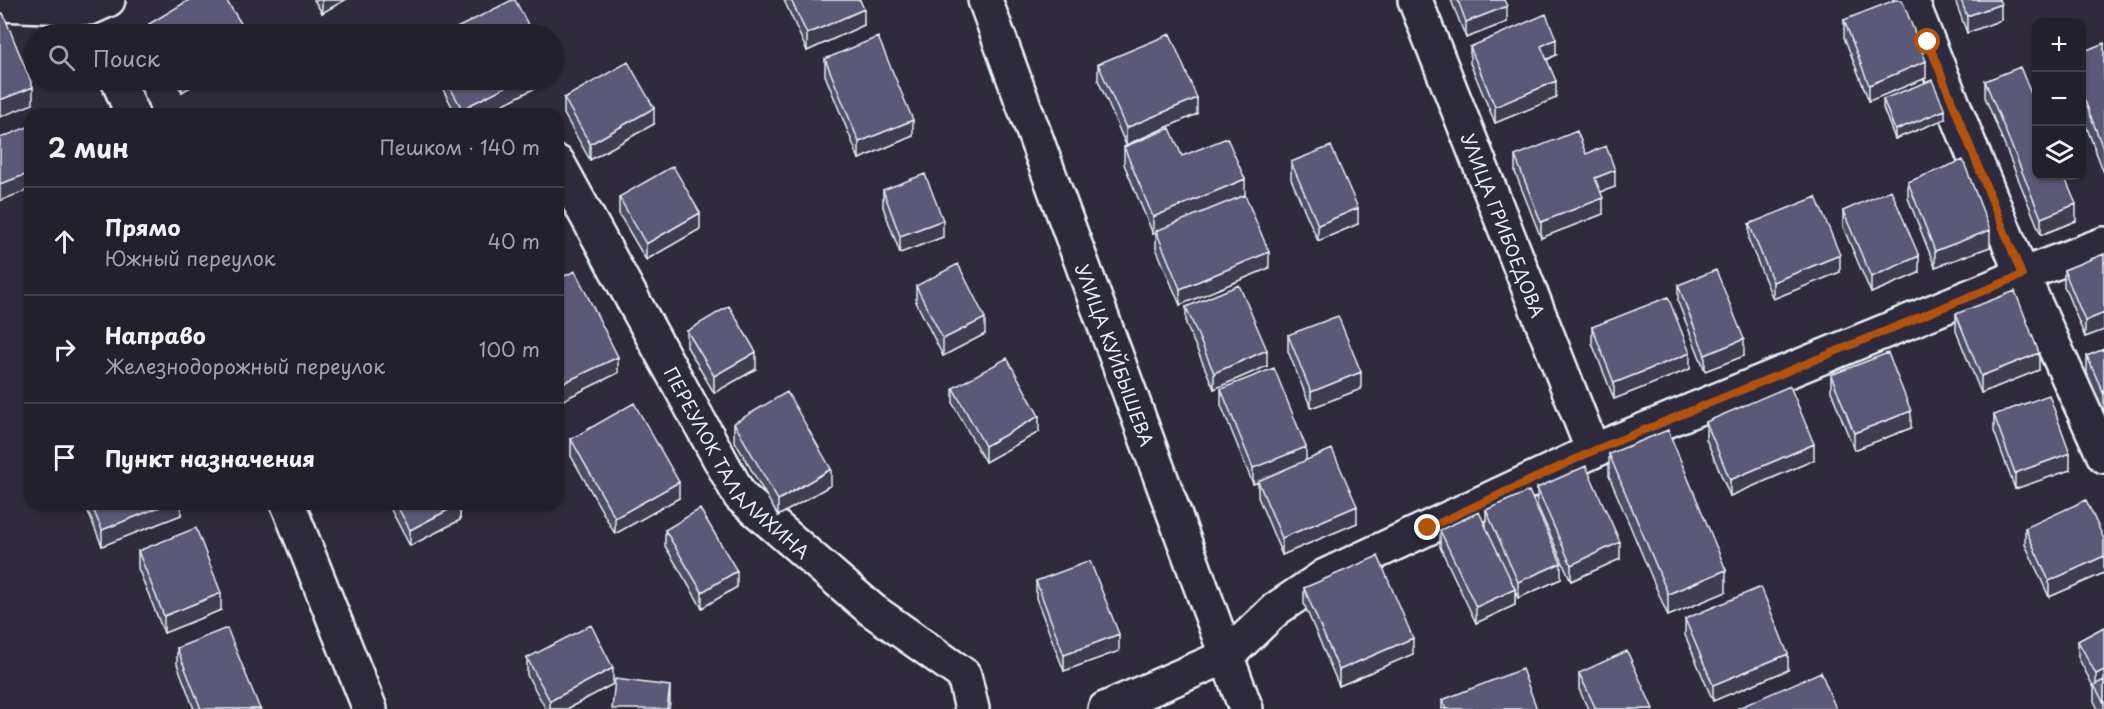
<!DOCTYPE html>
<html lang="ru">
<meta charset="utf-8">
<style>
:root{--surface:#23202e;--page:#2f2d3a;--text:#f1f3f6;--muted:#a3a3aa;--line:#403e4a}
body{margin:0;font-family:"Playpen Sans",sans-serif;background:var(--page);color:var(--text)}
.controls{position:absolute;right:18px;top:18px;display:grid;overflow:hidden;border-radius:12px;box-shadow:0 2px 4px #0004}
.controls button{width:54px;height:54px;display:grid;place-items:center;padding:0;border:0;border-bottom:2px solid var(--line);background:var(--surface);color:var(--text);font:30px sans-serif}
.stop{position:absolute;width:18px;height:18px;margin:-14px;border:4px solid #b45309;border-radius:50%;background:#fff}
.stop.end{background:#b45309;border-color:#fff;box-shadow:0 2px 6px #0008}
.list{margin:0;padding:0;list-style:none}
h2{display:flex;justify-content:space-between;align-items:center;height:78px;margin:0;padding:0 24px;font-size:26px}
h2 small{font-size:20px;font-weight:400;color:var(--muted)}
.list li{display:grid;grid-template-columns:39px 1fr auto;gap:18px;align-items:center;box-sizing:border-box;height:108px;padding:0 24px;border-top:2px solid var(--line)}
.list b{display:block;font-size:22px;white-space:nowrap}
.list p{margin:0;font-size:20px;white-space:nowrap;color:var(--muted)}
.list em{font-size:20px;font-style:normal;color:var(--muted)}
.icon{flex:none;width:33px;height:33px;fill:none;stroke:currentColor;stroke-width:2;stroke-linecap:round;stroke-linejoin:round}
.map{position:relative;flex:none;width:2104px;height:709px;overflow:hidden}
.search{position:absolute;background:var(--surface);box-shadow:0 2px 4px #0004;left:24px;top:24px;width:540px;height:66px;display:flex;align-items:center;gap:15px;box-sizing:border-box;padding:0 21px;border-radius:33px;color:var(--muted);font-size:22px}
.panel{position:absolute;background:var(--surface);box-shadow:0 2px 4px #0004;left:24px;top:108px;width:540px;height:402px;border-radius:18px}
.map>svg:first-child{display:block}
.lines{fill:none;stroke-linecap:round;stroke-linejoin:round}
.minor-casing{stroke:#e8f1f8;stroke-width:38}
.minor{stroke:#2f2a3d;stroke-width:33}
.wall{fill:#4e4d66;stroke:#e8f1f8;stroke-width:1.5}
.shaded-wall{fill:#403e53;stroke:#e8f1f8;stroke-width:1.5}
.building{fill:#5b5977;stroke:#e8f1f8;stroke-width:1.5}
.route{stroke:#b45309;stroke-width:8}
.labels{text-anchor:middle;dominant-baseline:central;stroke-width:5;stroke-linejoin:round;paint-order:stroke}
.street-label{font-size:18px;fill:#e8f1f8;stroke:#2f2a3d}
</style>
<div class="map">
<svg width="2104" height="709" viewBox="0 0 2104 709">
<rect width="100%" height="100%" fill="#2f2a3d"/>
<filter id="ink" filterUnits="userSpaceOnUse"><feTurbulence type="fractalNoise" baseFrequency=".0167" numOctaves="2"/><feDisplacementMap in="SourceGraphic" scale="12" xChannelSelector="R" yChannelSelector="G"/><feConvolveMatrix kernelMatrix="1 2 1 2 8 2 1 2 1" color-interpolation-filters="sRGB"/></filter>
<g filter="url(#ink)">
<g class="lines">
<defs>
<g id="minor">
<path id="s1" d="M985 0 1246 709"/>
<path id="s2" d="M1415 0 1593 451"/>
<path d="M1911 0 2022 275 2104 456"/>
<path d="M0 4 90 8 108 0"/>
<path d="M118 80 132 114"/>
<path id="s3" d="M558 163 740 496 872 610 964 675 972 709"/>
<path d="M288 504 370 709"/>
<path d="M1105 709 1227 656 1276 609 1325 576 1593 451 2022 275 2104 244"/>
</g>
</defs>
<use href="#minor" class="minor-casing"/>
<use href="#minor" class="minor"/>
</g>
<path class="wall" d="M314 0H345L322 13Z
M784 0H860L864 25 807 51Z
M1451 0H1504L1507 22 1466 38Z
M1955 0H1999L2001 20 1967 33Z
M1844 20 1926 78 1869 101 1844 37Z
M149 24 248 34H149Z
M2104 43V173L2082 115V52Z
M1470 47 1556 55 1547 60 1556 98 1495 123 1470 63Z
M825 59 913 136 859 159 825 75Z
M1098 64 1197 114 1126 145 1098 80Z
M174 80H202L182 92Z
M438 80H549V81L484 114H456Z
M1985 81 2076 221 2041 235 1985 97Z
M564 98 654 124 590 160 564 114Z
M1883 99 1945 119 1895 139 1883 108Z
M1124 147 1182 156 1245 195 1269 268 1180 305 1156 248V232L1153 234 1124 164Z
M1586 154 1615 187 1601 192 1603 214 1541 238 1515 172V156Z
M1291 162 1358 224 1318 241 1291 179Z
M1908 182 1990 247 1935 267 1908 198Z
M883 190 943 237 900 253 883 207Z
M619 197 700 229 646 260 619 214Z
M1843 211 1919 273 1871 293 1843 227Z
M1749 224 1840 272 1773 299 1749 241Z
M2104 254V330L2085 337 2064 286V270Z
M558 279 618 373 561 401 558 394Z
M1678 285 1744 356 1705 371 1678 302Z
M916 286 985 334 943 356 916 302Z
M1186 307 1267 366 1214 389 1186 324Z
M1956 314 2039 370 1981 393 1956 331Z
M1592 327 1690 369 1614 399 1592 343Z
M687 331 756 369 714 393 687 347Z
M1288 335 1361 389 1311 408 1288 351Z
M2104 349V412L2087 373V356Z
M1831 375 1911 428 1854 450 1831 391Z
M953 388 1039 432 985 462 953 404Z
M1221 389 1306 460 1357 523 1282 555 1258 497V483L1253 484 1221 405Z
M1994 415 2070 470 2015 489 1994 431Z
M1706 422 1814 460 1730 496 1706 439Z
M734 423 831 485 778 516 734 440Z
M571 439 679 498 615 534 571 456Z
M1609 454 1726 592 1668 616 1609 476Z
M1537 488 1620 559 1571 581 1537 505Z
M85 504H181V515L102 546Z
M388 504H460V520L410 546Z
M1486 510 1561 579 1518 598 1515 591V605L1476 623 1440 547V530L1486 527Z
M2025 528 2104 539V573L2049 597 2025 544Z
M665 530 737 587 702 608 665 546Z
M138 551 221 610 164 633 138 568Z
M1036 581 1119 651 1064 671 1036 598Z
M1304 588 1413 654 1339 686 1304 604Z
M1685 619 1788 670 1713 701 1685 635Z
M2104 627V709H2098L2094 701V688L2078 657V641Z
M177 648 260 709H194L177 664Z
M527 658 613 684 567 709H546L527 675Z
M1579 673 1653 709H1588L1579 689Z
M1442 700 1537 709H1442Z"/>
<path class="shaded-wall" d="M322 0H345L322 13Z
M2001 4V20L1967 33V16Z
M1507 6V22L1466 38V22Z
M864 9V25L807 51V34Z
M1556 39V55L1541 62V46Z
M1926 61V78L1869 101V85Z
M182 80H202L182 92Z
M519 80H549V81L484 114H462V109Z
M1556 81V98L1495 123V107Z
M33 87V104L0 117V100Z
M1197 98V114L1126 145V128Z
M654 108V124L590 160V144Z
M1945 110V119L1895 139V130Z
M913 120V136L859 159V142Z
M1615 170V187L1595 194V178Z
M30 173V189L0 201V184Z
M1245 179V196L1153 234V217Z
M1603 198V214L1541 238V222Z
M2076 204V221L2041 235V218Z
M1358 208V224L1318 241V225Z
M700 213V229L646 260V244Z
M943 220V237L900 253V236Z
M1990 230V247L1935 267V251Z
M1269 252V268L1180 305V289Z
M1840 255V272L1773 299V282Z
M1919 256V273L1871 293V277Z
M2104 313V330L2085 337V321Z
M985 318V334L943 356V339Z
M1744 339V356L1705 371V355Z
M1267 350V366L1214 389V373Z
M756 352V369L714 393V376Z
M1690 353V369L1614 399V383Z
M2039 353V370L1981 393V376Z
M618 357V373L561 401V384Z
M1361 372V389L1311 408V392Z
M1911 411V428L1854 450V433Z
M1039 416V432L985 462V446Z
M1814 444V460L1730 496V480Z
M1306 447V463L1253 484V468Z
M2070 453V470L2015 489V473Z
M831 469V485L778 516V500Z
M679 482V498L615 534V518Z
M167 504H181V515L102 546V530Z
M460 504V520L410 546V530Z
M1357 506V523L1282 555V538Z
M1620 542V559L1571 581V565Z
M2104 556V573L2049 597V581Z
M1561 563V579L1518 598V582Z
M1726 570V592L1668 616V594Z
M737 571V587L702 608V592Z
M1515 589V605L1476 623V607Z
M221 593V610L164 633V616Z
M1119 634V651L1064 671V655Z
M1413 638V654L1339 686V670Z
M1788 654V670L1713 701V685Z
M613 668V684L567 709H550V701Z
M2104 670V686L2096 687V674Z
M670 686V702L669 709H667Z"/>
<path class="building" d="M189 0H226L248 34H156L149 24Z
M512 0H515L533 34H445Z
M791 0H860L864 9 807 34Z
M1458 0H1504L1507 6 1466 22Z
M1895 0H1902L1926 61 1869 85 1844 20Z
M1961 0H1999L2001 4 1967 16Z
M3 13 33 87 0 100V15Z
M1546 14 1556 39 1541 46 1556 81 1495 107 1470 47Z
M1170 34 1197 98 1126 128 1098 64Z
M878 37 913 120 859 142 825 59Z
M2104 43V151L2082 93V52Z
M628 62 654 108 590 144 564 98Z
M2020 67 2037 108V176H2064L2076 204 2041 218 1985 81Z
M446 80H519L462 109Z
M1932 80 1945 110 1895 130 1883 99Z
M30 126V173L0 184V138Z
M1170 128 1182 156 1227 138 1245 179 1153 217 1124 147Z
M1577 131 1586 154 1606 146 1615 170 1595 178 1603 198 1541 222 1515 156Z
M1331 146 1358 208 1318 225 1291 162Z
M1963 160 1990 230 1935 251 1908 182Z
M673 166 700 213 646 244 619 197Z
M925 174 943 220 900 236 883 190Z
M1891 190 1919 256 1871 277 1843 211Z
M1245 195 1269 252 1180 289 1156 231Z
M1816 197 1840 255 1773 282 1749 224Z
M2104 254V313L2085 321 2064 270Z
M958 264 985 318 943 339 916 286Z
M1716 270 1744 339 1705 355 1678 285Z
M575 271 618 357 561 384 558 377V279Z
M1239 285 1267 350 1214 373 1186 307Z
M2015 291 2039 353 1981 376 1956 314Z
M1668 297 1690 353 1614 383 1592 327Z
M729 306 756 352 714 376 687 331Z
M1338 316 1361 372 1311 392 1288 335Z
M2104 349V395L2087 356Z
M1888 353 1911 411 1854 433 1831 375Z
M1007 358 1039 416 985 446 953 388Z
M1274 368 1306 447 1253 468 1221 389Z
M1790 386 1814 444 1730 480 1706 422Z
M787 392 831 469 778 500 734 423Z
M2049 395 2070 453 2015 473 1994 415Z
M634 403 679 482 615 518 571 439Z
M1668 430 1726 570 1668 594 1609 454Z
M1332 449 1357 506 1282 538 1258 481Z
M1586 466 1620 542 1571 565 1537 488Z
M1529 491 1561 563 1518 582 1486 510Z
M2086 500 2104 539V556L2049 581 2025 528Z
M91 504H167L102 530Z
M396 504H459L410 530Z
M700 509 737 571 702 592 665 530Z
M1479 512 1515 589 1476 607 1440 530Z
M196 528 221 593 164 616 138 551Z
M1378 556 1413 638 1339 670 1304 588Z
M1090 561 1119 634 1064 655 1036 581Z
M1761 587 1788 654 1713 685 1685 619Z
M591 625 613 668 550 701 527 658Z
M2104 627V670L2096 674 2078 641Z
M227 628 260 709H201L177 648Z
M1627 651 1653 709H1596L1579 673Z
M1522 669 1537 709H1446L1442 700Z
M1821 672 1836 709H1736Z
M615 679 670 686 667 709H612Z
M2104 680V703L2094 685Z"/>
</g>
<g class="lines" filter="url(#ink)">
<path class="route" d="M1428 528 1593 451 2022 275 1928 42"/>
</g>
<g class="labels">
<g class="street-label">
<text stroke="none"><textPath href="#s2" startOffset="242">УЛИЦА ГРИБОЕДОВА</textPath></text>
<text stroke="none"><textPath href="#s1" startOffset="378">УЛИЦА КУЙБЫШЕВА</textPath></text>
<text stroke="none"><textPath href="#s3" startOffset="351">ПЕРЕУЛОК ТАЛАЛИХИНА</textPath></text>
</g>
</g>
</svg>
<div class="controls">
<button>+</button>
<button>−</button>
<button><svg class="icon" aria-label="layers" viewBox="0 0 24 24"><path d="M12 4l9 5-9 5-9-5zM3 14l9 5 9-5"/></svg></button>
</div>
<div class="stop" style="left:1928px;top:42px"></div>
<div class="stop end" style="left:1428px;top:528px"></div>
<div class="search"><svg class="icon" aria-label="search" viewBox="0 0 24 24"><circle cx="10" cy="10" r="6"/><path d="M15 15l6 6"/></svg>Поиск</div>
<section class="panel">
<h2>2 мин<small>Пешком · 140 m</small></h2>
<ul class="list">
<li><svg class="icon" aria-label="ahead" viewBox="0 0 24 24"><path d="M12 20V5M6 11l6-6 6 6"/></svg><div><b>Прямо</b><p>Южный переулок</p></div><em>40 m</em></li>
<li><svg class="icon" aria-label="right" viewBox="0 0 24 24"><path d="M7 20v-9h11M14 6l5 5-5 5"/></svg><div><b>Направо</b><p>Железнодорожный переулок</p></div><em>100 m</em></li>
<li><svg class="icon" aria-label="arrive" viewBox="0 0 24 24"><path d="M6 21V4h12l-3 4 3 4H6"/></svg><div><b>Пункт назначения</b></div></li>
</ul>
</section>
</div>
